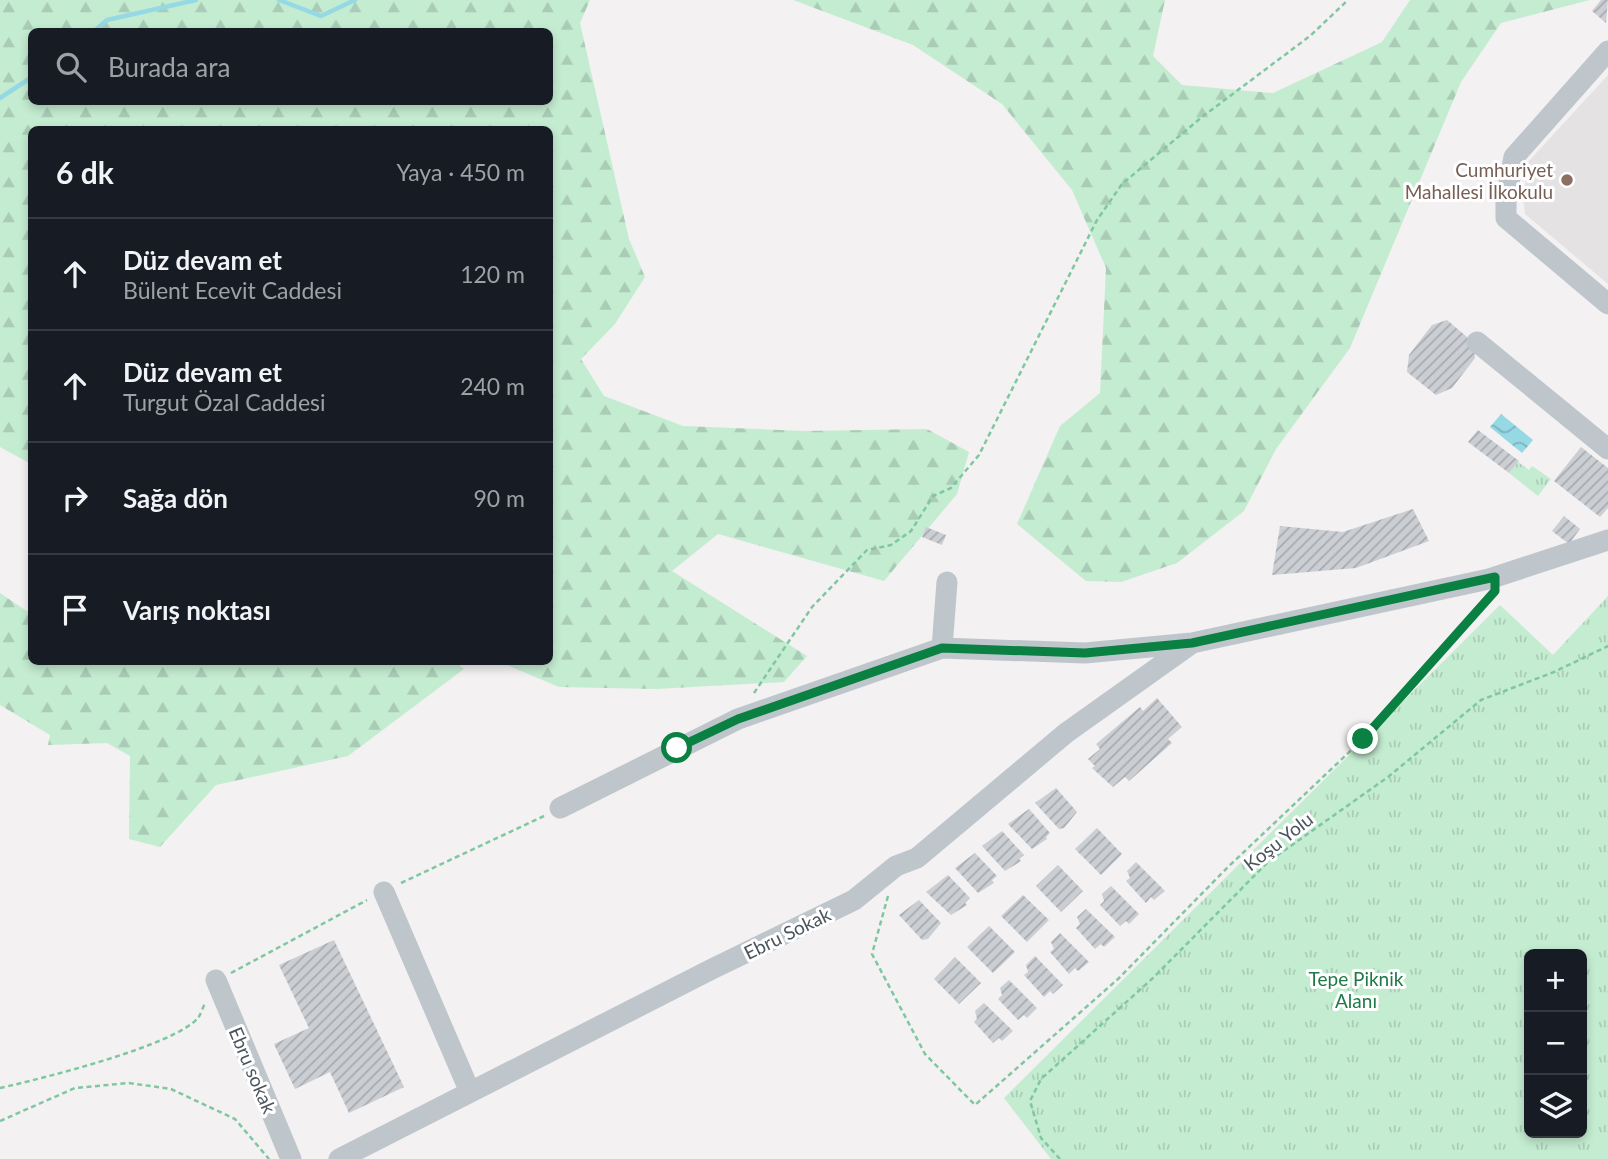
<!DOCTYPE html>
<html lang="tr">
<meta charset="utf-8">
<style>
:root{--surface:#171b24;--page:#242831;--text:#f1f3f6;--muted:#9ea1a6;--line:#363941}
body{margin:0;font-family:Lato,sans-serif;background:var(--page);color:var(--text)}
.controls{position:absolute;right:21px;bottom:21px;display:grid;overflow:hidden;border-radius:10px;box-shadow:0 4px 10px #0003}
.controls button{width:63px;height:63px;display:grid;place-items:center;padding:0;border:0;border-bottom:2px solid var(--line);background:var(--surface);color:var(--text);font:35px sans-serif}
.stop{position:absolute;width:21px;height:21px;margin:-16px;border:5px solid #0b8043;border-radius:50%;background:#fff}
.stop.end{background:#0b8043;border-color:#fff;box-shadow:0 2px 7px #0008}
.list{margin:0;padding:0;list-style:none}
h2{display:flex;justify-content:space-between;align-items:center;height:91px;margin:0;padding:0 28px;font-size:30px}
h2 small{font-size:23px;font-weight:400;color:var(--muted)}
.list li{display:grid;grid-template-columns:46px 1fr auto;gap:21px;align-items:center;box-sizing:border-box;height:112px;padding:0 28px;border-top:2px solid var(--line)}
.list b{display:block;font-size:26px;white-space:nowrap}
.list p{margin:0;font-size:23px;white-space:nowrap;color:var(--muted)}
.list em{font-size:23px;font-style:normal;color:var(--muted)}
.icon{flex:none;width:38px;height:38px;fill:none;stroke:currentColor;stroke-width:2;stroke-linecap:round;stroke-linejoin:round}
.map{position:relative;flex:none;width:1608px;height:1159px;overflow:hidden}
.search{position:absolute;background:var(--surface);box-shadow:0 4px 10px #0003;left:28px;top:28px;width:525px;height:77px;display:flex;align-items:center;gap:18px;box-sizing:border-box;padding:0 24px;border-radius:10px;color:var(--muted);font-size:26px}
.panel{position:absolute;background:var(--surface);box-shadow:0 4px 10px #0003;left:28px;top:126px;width:525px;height:539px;border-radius:10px}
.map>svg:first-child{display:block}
.education{fill:#e4e2e2}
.forest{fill:url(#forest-firs);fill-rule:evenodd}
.park{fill:url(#park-tufts);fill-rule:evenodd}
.water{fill:url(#water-waves)}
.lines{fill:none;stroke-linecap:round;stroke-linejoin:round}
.stream{stroke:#95d9e5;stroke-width:4.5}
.building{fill:url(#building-hatch)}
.path{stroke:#7fc7a0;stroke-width:2.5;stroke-dasharray:5 3.5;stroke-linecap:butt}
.minor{stroke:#bec6cc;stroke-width:21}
.route{stroke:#0b8043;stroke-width:9}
.education-dot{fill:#8d6e63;stroke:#fff;stroke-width:2.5}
.labels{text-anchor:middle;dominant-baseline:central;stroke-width:6;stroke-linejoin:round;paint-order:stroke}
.education-label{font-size:19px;fill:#785e54;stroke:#fff;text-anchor:end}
.street-label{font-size:19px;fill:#4a555d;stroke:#fff}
.park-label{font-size:19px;fill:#207948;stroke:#fff}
</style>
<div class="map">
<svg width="1608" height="1159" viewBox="0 0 1608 1159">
<defs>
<pattern id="forest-firs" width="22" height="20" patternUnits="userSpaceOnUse" patternTransform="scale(1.75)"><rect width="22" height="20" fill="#c4ecd1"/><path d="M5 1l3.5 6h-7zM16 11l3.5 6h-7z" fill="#aaccb6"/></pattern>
<pattern id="park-tufts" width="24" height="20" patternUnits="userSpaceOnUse" patternTransform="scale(1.75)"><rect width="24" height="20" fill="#c4ecd1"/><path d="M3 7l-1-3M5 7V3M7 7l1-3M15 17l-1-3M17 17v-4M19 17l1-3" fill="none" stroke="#aaccb6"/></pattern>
<pattern id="water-waves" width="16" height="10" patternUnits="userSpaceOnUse" patternTransform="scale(1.75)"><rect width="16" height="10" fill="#95d9e5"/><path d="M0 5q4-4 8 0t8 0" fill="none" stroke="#7cb3bd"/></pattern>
<pattern id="building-hatch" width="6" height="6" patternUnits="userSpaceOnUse" patternTransform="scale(1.75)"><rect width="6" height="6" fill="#cbced3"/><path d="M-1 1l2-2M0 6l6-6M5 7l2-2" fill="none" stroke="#a7aaae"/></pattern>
</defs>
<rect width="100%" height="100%" fill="#f3f1f1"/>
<path class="education" d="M1608 75V284L1525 214 1523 198 1529 161Z"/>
<path class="forest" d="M0 0H590L580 23 629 239 645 277 615 324 581 359 604 396 683 426 804 431 927 429 969 452 957 494 884 581 718 534 672 571 807 656 784 682 656 689 559 687 500 662H550V130H32L31 464 0 447ZM32 32H550V102H32Z
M793 0H1165L1153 56 1182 85 1273 93 1382 42 1410 0H1590L1501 23 1461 82 1350 348 1276 449 1244 511 1177 563 1121 582 1086 581 1017 524 1060 426 1100 393 1106 268 1072 190 1002 104 913 45Z
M0 593 31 614 32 662H455L464 669 348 756 216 785 160 847 129 839 130 756 107 743 48 745 50 735 0 705Z"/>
<path class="park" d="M1518 462 1529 470 1532 466 1551 479 1538 496 1509 473Z
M1608 596V1159H1051L1004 1098 1500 605 1553 655ZM1529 954H1582V1133H1529Z"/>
<path class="water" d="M1501 414 1533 440 1522 453 1490 427Z"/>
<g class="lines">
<path class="stream" d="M279 0 321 16 355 0
M93 32 107 20 196 0
M0 98 32 77"/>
</g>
<path class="building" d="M1601 0H1608L1606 23 1592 11Z
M1447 320 1474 343 1475 358 1452 388 1436 395 1407 372 1409 355 1432 325Z
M1478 430 1519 461 1509 473 1468 442Z
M1581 447 1608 468V508L1600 517 1554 481Z
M1413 509 1429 541 1356 568 1272 575 1280 526 1343 532Z
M1564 516 1580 529 1569 544 1552 531Z
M926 527 946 535 942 545 922 537Z
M1157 698 1182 727 1168 739 1172 743 1129 781 1125 777 1113 787 1092 768 1095 766 1088 759 1100 749 1096 744 1140 707 1143 711Z
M1056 788 1077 812 1064 828 1059 829 1035 803Z
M1029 809 1050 833 1046 837 1047 839 1032 849 1008 824Z
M1097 828 1122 854 1101 875 1075 849Z
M1002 831 1024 855 1019 859 1021 861 1005 871 982 846Z
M975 853 997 876 992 880 994 883 978 893 955 868Z
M1136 862 1165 891 1154 900 1151 897 1146 903 1126 881 1130 878 1127 871Z
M1058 865 1083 891 1061 912 1036 886Z
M948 875 970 898 965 903 967 905 951 915 926 892Z
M1111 886 1139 914 1129 924 1126 921 1120 926 1100 905 1104 901 1102 894Z
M1023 895 1049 920 1027 942 1001 916Z
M919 900 941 923 928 939 922 940 899 915Z
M1086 909 1115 937 1104 947 1101 944 1095 949 1076 928 1080 924 1077 917Z
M989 926 1015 952 993 973 967 947Z
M1060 933 1089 962 1078 971 1075 968 1069 974 1050 952 1054 949 1051 942Z
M334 940 404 1087 349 1113 330 1072 295 1089 274 1044 309 1028 279 965Z
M1035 956 1063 985 1053 994 1050 991 1044 997 1024 975 1028 972 1026 965Z
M955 957 981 983 959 1004 934 979Z
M1009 980 1037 1008 1027 1018 1024 1015 1018 1020 998 999 1002 995 1000 988Z
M984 1003 1013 1031 1002 1041 999 1038 993 1043 974 1022 977 1019 975 1011Z"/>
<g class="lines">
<path class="path" d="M754 693 812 607 867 550 891 545 911 531 933 496 951 488 979 455 1097 220 1122 184 1202 117 1310 36 1348 0
M401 883 544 816
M888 896 872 954 925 1054 975 1105 1118 979 1228 867 1363 739 1488 599
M231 973 367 900
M0 1088C40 1079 174 1046 198 1018 201 1014 203 1007 205 1003
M0 1121 75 1088 129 1083 171 1089 235 1119 269 1159
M1060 1159 1041 1138 1030 1101 1041 1079 1153 978 1268 862 1388 777 1481 700 1554 672 1608 646"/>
<path class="minor" d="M1608 51 1514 157 1506 198V218L1608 304
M1477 342 1608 449
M942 648 947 582
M560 808 738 719 942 648 1085 653 1192 643 1489 579 1608 540
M384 892 470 1092
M216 980 291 1159
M339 1159 712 969 854 900 896 866 917 858 1066 733 1191 644"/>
</g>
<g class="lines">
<path class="route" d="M677 748 738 719 942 648 1085 653 1192 643 1495 577V591L1363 739"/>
</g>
<circle class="education-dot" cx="1567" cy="180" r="7"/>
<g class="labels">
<g class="education-label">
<text x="1553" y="169">Cumhuriyet<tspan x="1553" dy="22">Mahallesi İlkokulu</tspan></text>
</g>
<g class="street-label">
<text transform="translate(1278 841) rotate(-38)">Koşu Yolu</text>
<text transform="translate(787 933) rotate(-26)">Ebru Sokak</text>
<text transform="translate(253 1070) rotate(67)">Ebru sokak</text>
</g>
<g class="park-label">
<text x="1356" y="978">Tepe Piknik<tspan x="1356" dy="22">Alanı</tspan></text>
</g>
</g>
</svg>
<div class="controls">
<button>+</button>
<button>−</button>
<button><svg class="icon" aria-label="layers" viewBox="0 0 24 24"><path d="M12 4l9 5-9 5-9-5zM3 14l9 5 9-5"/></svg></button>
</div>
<div class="stop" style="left:677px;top:748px"></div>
<div class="stop end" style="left:1363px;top:739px"></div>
<div class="search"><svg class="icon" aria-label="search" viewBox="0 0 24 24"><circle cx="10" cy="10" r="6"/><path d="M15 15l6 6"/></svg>Burada ara</div>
<section class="panel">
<h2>6 dk<small>Yaya · 450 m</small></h2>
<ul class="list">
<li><svg class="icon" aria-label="ahead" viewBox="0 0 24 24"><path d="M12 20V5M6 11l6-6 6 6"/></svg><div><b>Düz devam et</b><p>Bülent Ecevit Caddesi</p></div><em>120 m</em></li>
<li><svg class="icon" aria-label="ahead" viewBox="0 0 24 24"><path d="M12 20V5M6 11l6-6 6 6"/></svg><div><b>Düz devam et</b><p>Turgut Özal Caddesi</p></div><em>240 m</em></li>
<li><svg class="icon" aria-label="right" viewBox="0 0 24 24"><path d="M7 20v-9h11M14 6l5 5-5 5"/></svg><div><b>Sağa dön</b></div><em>90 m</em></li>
<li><svg class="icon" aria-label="arrive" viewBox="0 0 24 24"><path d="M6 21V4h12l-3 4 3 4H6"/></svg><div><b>Varış noktası</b></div></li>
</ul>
</section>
</div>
